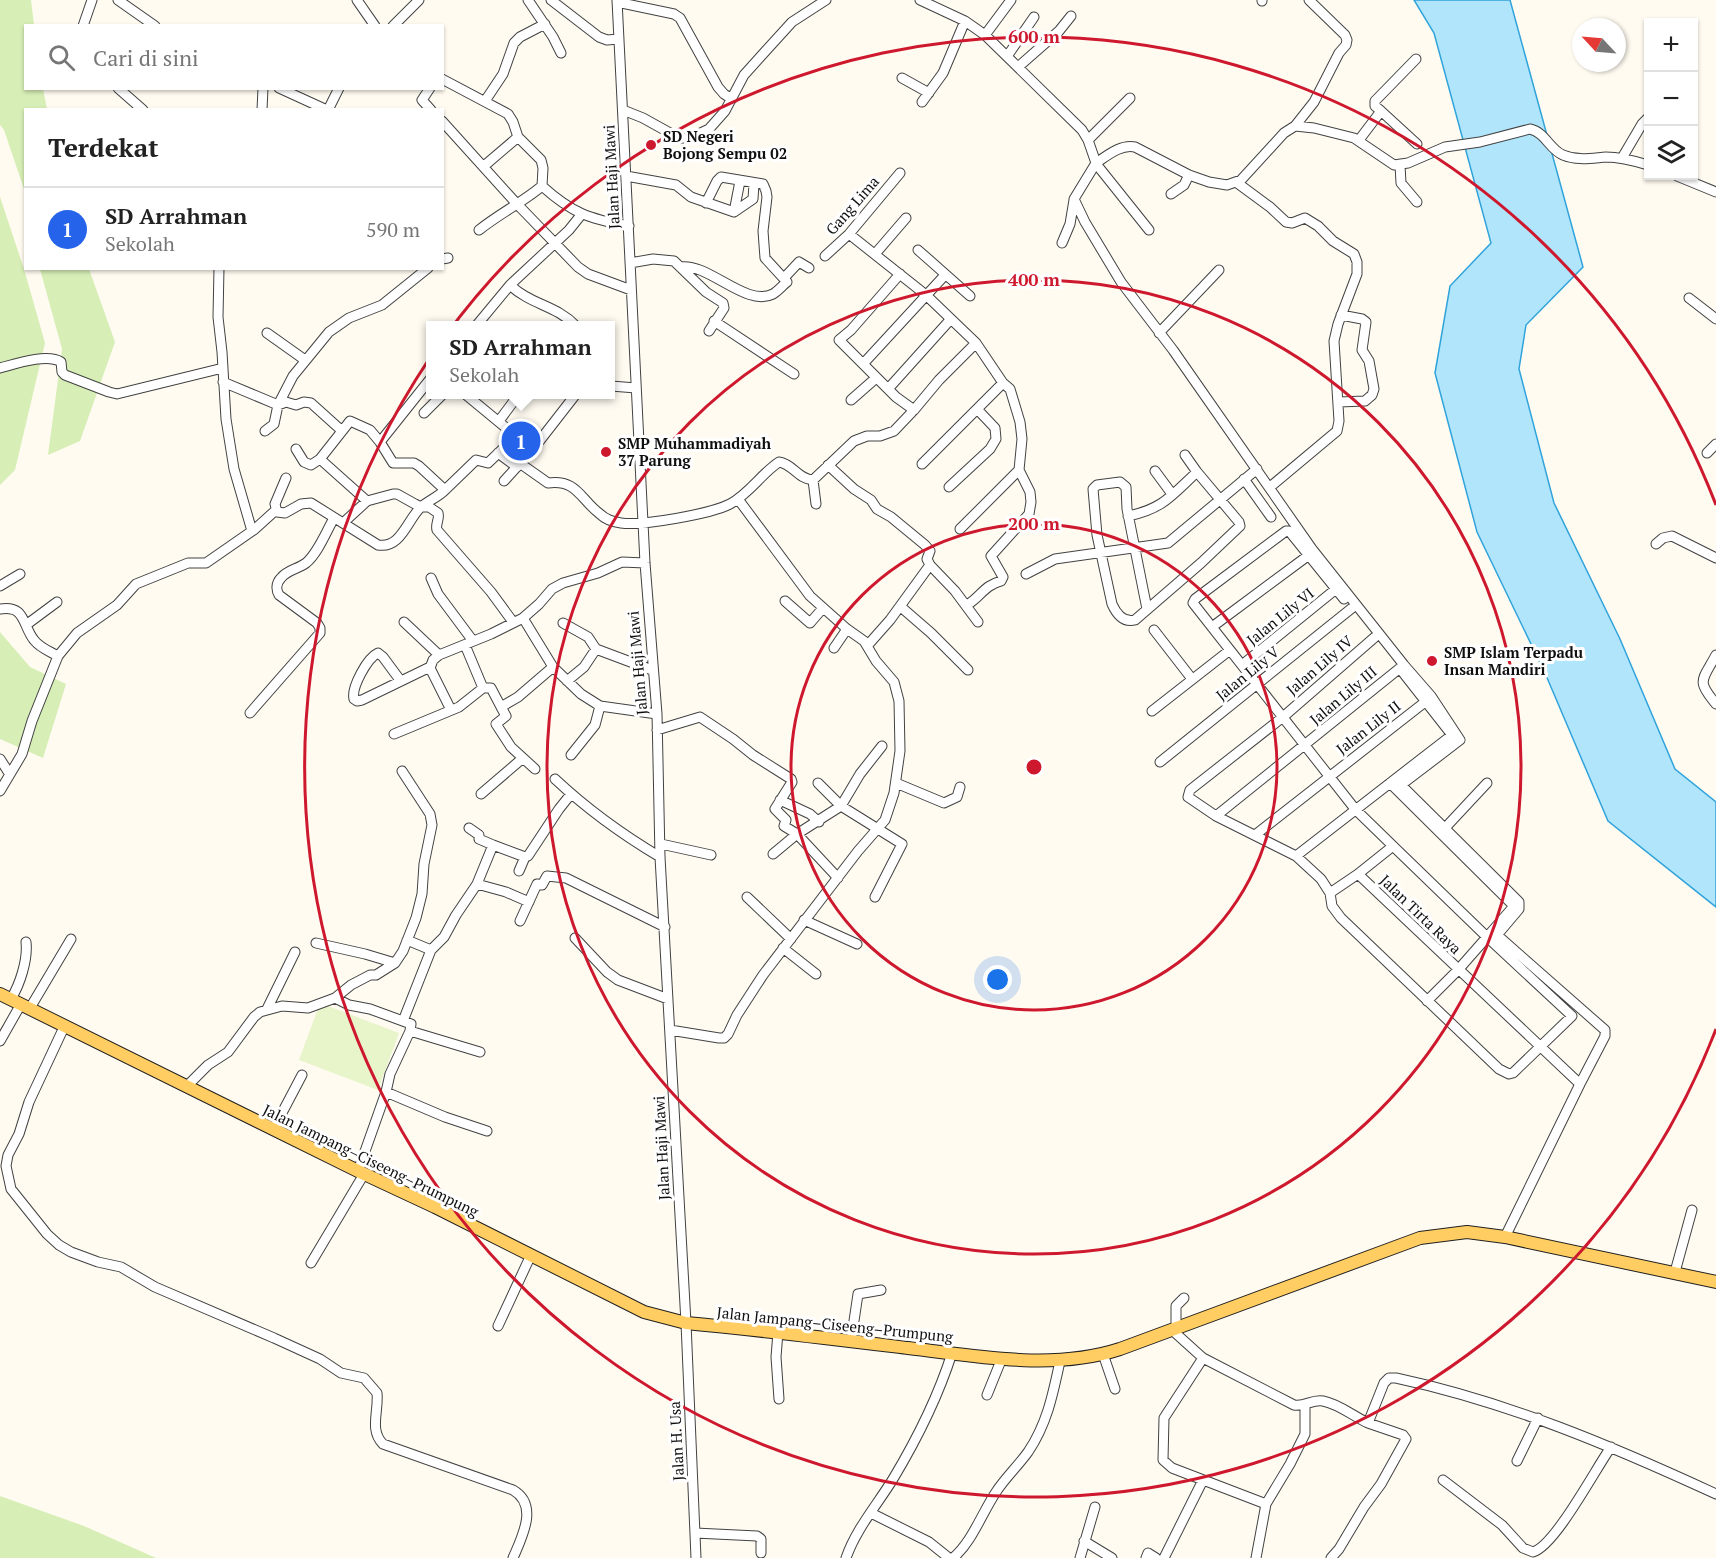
<!DOCTYPE html>
<html lang="id">
<meta charset="utf-8">
<style>
:root{--surface:#fff;--page:#f2f2f2;--text:#222;--muted:#767676;--line:#e0e0e0;--accent:#2563eb}
body{margin:0;font-family:"PT Serif",serif;background:var(--page);color:var(--text)}
.controls{position:absolute;right:18px;top:18px;display:grid;overflow:hidden;border-radius:0px;box-shadow:0 2px 4px #0004}
.controls button{width:54px;height:54px;display:grid;place-items:center;padding:0;border:0;border-bottom:2px solid var(--line);background:var(--surface);color:var(--text);font:30px sans-serif}
.compass{position:absolute;left:1572px;top:18px;width:54px;height:54px;border-radius:50%;background:var(--surface);box-shadow:0 2px 4px #0004;rotate:296deg}
.you{position:absolute;left:998px;top:980px;width:21px;height:21px;margin:-15px;border:4px solid #fff;border-radius:50%;background:#1a73e8;box-shadow:0 0 0 9px #1a73e833}
.badge{display:grid;place-items:center;width:39px;height:39px;border-radius:50%;background:var(--accent);color:#fff;font-size:20px;font-weight:700}
.pin{position:absolute;translate:-50% -50%;border:3px solid #fff;box-shadow:0 2px 6px #0006}
.popup{position:absolute;left:426px;top:321px;width:189px;height:78px;box-sizing:border-box;display:grid;place-content:center;border-radius:0px;background:var(--surface);filter:drop-shadow(0 2px 4px #0005);font-size:20px;white-space:nowrap;color:var(--muted)}
.popup b{font-size:22px;color:var(--text)}
.popup::after{content:'';position:absolute;left:50%;top:100%;margin-left:-12px;border:12px solid transparent;border-top-color:var(--surface)}
.list{margin:0;padding:0;list-style:none}
h2{display:flex;justify-content:space-between;align-items:center;height:78px;margin:0;padding:0 24px;font-size:26px}
h2 small{font-size:20px;font-weight:400;color:var(--muted)}
.list li{display:grid;grid-template-columns:39px 1fr auto;gap:18px;align-items:center;box-sizing:border-box;height:84px;padding:0 24px;border-top:2px solid var(--line)}
.list b{display:block;font-size:22px;white-space:nowrap}
.list p{margin:0;font-size:20px;white-space:nowrap;color:var(--muted)}
.list em{font-size:20px;font-style:normal;color:var(--muted)}
.icon{flex:none;width:33px;height:33px;fill:none;stroke:currentColor;stroke-width:2;stroke-linecap:round;stroke-linejoin:round}
.map{position:relative;flex:none;width:1716px;height:1558px;overflow:hidden}
.search{position:absolute;background:var(--surface);box-shadow:0 2px 4px #0004;left:24px;top:24px;width:420px;height:66px;display:flex;align-items:center;gap:15px;box-sizing:border-box;padding:0 21px;border-radius:0px;color:var(--muted);font-size:22px}
.panel{position:absolute;background:var(--surface);box-shadow:0 2px 4px #0004;left:24px;top:108px;width:420px;height:162px;border-radius:0px}
.map>svg:first-child{display:block}
.green{fill:#d7eeb6}
.pitch{fill:#e8f4c9}
.water{fill:#b0e5fc;stroke:#30a3db;stroke-width:1.5}
.lines{fill:none;stroke-linecap:round;stroke-linejoin:round}
.minor-casing{stroke:#424242;stroke-width:11}
.major-casing{stroke:#202020;stroke-width:14}
.minor{stroke:#fff;stroke-width:9}
.major{stroke:#ffcd61;stroke-width:12}
.ring{fill:none;stroke:#ce182e;stroke-width:3}
.poi-dot{fill:#ce182e;stroke:#fff;stroke-width:2}
.labels{text-anchor:middle;dominant-baseline:central;stroke-width:6;stroke-linejoin:round;paint-order:stroke}
.poi-label{font-size:15px;font-weight:bold;fill:#0f0f0f;stroke:#fff;text-anchor:start}
.street-label{font-size:15px;fill:#0f0f0f;stroke:#fff}
.centre{fill:#ce182e;stroke:#fff;stroke-width:3}
.ring-label{font-size:18px;text-anchor:middle;font-weight:bold;fill:#ce182e;stroke:#fff;stroke-width:6;stroke-linejoin:round;paint-order:stroke}
</style>
<div class="map">
<svg width="1716" height="1558" viewBox="0 0 1716 1558">
<rect width="100%" height="100%" fill="#fffbf1"/>
<path class="green" d="M0 0H31L34 25 26 26V88L43 89 47 109 26 110 25 192 4 130 0 125Z
M0 197 24 269 45 343 15 470 0 485Z
M40 269H89L115 342 80 441 48 455 62 349Z
M0 632 30 667 66 684 43 758 0 739Z
M0 1496 84 1526 156 1558H0Z"/>
<path class="pitch" d="M320 1003 399 1033 378 1090 299 1060Z"/>
<path class="water" d="M1414 0H1510L1583 267 1526 325 1519 369 1554 503 1620 639 1675 769 1716 802V907L1608 821 1545 673 1477 532 1435 373 1450 286 1491 243 1434 33Z"/>
<g class="lines">
<defs>
<path id="minor" d="M118 0 155 26
M357 0 375 26
M528 0 553 37 561 53
M551 0 599 37 607 40 619 39
M617 0 645 563 657 714 660 857 686 1323 696 1558
M920 0 965 21 985 35 1082 130 1088 140 1096 163 1074 199 1085 222 1121 282 1173 350 1312 549 1404 665 1431 696 1460 740 1401 785 1519 902V909L1497 935 1605 1030V1036L1580 1084
M1262 1V0
M617 2 674 14 680 18 718 87 724 94 732 99
M83 26 92 0
M393 26 419 0
M985 35 1011 0
M1008 55 1034 17
M1018 67 1059 31 1071 16
M902 78 929 93
M442 79 508 114 513 122 518 137 541 160 543 168 542 186C523 202 499 214 479 230
M118 88 143 110
M279 88 327 110
M430 88 422 100 431 110
M485 101 503 74 514 43 520 37 545 24
M922 102 943 73 965 21
M262 110 263 88
M328 110 339 88
M623 110 643 118 679 138H690L709 129 725 111 744 75 762 55 792 22 826 0
M1381 111 1417 144
M442 121 516 203 578 267 588 274 631 290
M1295 126 1314 102 1339 53 1346 45 1347 40 1345 35 1309 0
M1088 140 1130 98
M1359 140 1381 111 1375 106V101L1416 59
M1622 158 1642 124 1648 118
M1400 165 1401 183 1417 202
M484 166 518 137
M626 176 676 185 691 197 734 212 740 181
M1677 176 1716 192
M1236 182 1270 207 1286 222 1292 223 1305 218 1318 226 1333 241 1354 254 1357 262V274L1338 324 1334 341 1339 421 1337 431 1270 487
M542 186C572 213 589 219 629 226
M1171 194 1184 185 1189 175
M734 212 753 199 754 184
M1149 230 1097 165 1096 163C1108 155 1121 144 1135 147L1189 175 1209 182 1227 185 1241 180 1284 133 1295 126 1314 128 1354 138 1394 165 1408 163 1445 147 1480 142 1530 129C1545 132 1550 150 1563 155 1577 161 1592 158 1606 157 1620 157 1635 161 1648 165
M849 234 926 295 976 343 1003 383 1010 389 1020 422 1022 439 1019 470 1030 492 1031 502 1029 514 991 556 1003 577 1001 581C983 586 982 596 967 605
M1062 243 1070 224 1074 200
M918 250 970 296
M875 254 906 218
M825 256 849 234 900 173
M442 259 448 258
M630 263 653 259 674 261 706 292 723 303 724 308 709 331
M680 267C708 262 746 308 773 294 778 291 783 285 787 282L765 258 763 231 767 197 766 191 763 184 721 177 717 181 706 203
M219 268 218 317 222 352 226 419 234 469 252 531
M900 274 851 330 839 340 896 397 914 410
M784 278 799 262 809 268
M510 285C531 305 556 305 576 326
M1689 298 1716 319
M714 321 794 374
M476 326 510 285 569 230 581 215
M267 333 305 360
M1159 333 1219 270
M863 364 945 275
M0 368C15 364 47 353 61 362L62 372 65 375 109 392 117 394 223 368
M223 382 278 405 286 402 296 405 304 402 311 403 341 430
M611 386 636 388
M888 389 950 320
M851 400 876 378
M1339 402 1365 401 1372 395 1374 389 1369 361 1362 350 1366 322 1362 319 1341 315
M424 413 443 394
M499 421 519 394
M265 431 274 424 278 405 293 376 329 332 349 318 382 305 428 268
M516 436 534 448
M380 442 431 378
M498 453 517 467
M1707 453 1716 444
M320 459 367 501
M521 464 548 483C577 479 580 499 600 514 605 519 614 522 621 523 643 526 710 514 730 504 749 494 762 473 779 462 793 464 798 479 813 480L854 441 867 436H880L894 431 914 410 939 380 976 343
M922 464 1003 383
M828 465 854 489 871 500 877 509 891 517 925 545 930 551 927 559 930 565
M1155 471 1172 494
M286 478 275 504 277 512 285 513 301 504 311 503 378 545C401 549 407 520 421 507 428 501 438 497 445 490L419 466 414 463H393L380 442 370 430 350 421 320 459 311 465 304 462 296 449
M1244 479 1271 517
M813 480 816 504
M504 481 534 448 576 394
M949 487 990 449 996 439 995 428 977 409
M445 490 476 460 488 463 516 436 465 394
M1128 516C1163 509 1172 495 1197 472
M343 523 367 501 393 494H397L415 504 421 507H429L438 513C440 519 435 524 437 530L491 592 513 622
M960 529 1019 470
M1656 544 1663 538 1672 536 1716 558
M1026 574 1055 559 1168 543 1257 469
M431 578 438 594 473 641
M0 586 20 574
M1344 599 1289 531H1286L1195 599 1193 603 1355 809 1393 846 1358 874 1580 1084 1505 1237
M785 601 810 623 823 608
M901 607 931 633 968 670
M0 609C26 605 22 625 34 640 40 648 49 651 58 656L32 721 22 754 0 791
M1147 609 1127 509 1126 487 1120 482 1097 485 1093 489 1097 535 1112 604C1116 613 1123 623 1135 620L1201 563 1240 526 1239 522 1197 472 1185 455
M523 618 553 667 581 694 600 706 657 714
M404 622 439 655
M563 623 588 637 596 649 652 670
M26 625 57 602
M1212 627 1309 555
M1154 630 1192 679
M1375 637 1283 717 1190 790 1188 797 1216 816 1296 856 1321 879 1330 893 1332 906 1341 918 1499 1069 1509 1074 1513 1073 1572 1016 1487 937 1514 906 1390 783
M867 646 890 620 930 565 955 591 978 622
M834 648 847 629
M1716 655C1702 681 1696 680 1716 704
M58 656 77 633 117 605 136 584 188 563H206L255 529 276 510
M1242 665 1336 589
M400 680 383 657 378 653C367 658 351 688 354 699L357 701 362 700 430 667
M567 681 584 667 596 649
M483 688H491L501 707
M451 710 430 668 433 660 439 655 491 634 523 618 539 604 552 589 563 583 598 573 622 562 645 563
M1152 711 1230 650
M250 713 320 633V628L317 623 279 595C276 590 276 583 281 578 287 570 298 569 306 563 318 553 326 532 334 518
M657 730 700 717 733 739 753 755 791 779 792 782 775 809 786 820 784 826 797 834 838 878
M394 734 459 707 483 688 465 645
M571 755 595 725 600 706
M0 759 9 773
M1160 762 1352 608
M535 769 511 747 496 724 506 716 501 707 518 697 553 667
M555 779C587 809 623 835 660 857
M818 783 841 806 902 844 875 897
M896 783 944 803 957 797 960 787
M481 794 523 758
M780 800 810 814 819 822
M1216 816 1400 668
M1445 828 1487 783
M1255 835 1425 702
M661 844 711 855
M493 845 525 857
M1393 846 1487 937 1458 970 1427 1001
M773 854 797 834 841 806 860 774 882 746
M1296 856 1452 735 1401 670
M519 871 525 857 528 856 559 809 571 794
M477 884 506 892 529 902
M1330 893 1358 874
M747 897 791 939
M804 920 857 944
M520 921 537 884 542 885 547 876 566 878 665 927
M575 938 607 972 618 980 668 999
M407 940 431 950
M316 943 365 954 395 963
M783 948 816 974
M335 998 349 1005 370 1009 411 1024 410 1031 390 1074 386 1092 358 1171
M11 999C20 984 28 960 26 942
M30 1008 71 939
M267 1009 295 952
M403 1021 431 950 444 937 456 915 477 884 493 845 479 839V835L469 828
M65 1025 29 1102 19 1134 8 1155 6 1166 11 1189 47 1234 59 1245 71 1252 98 1262 121 1267 155 1287 274 1338 320 1359 341 1373 364 1378 377 1393C379 1411 369 1430 383 1444L513 1490C539 1505 522 1537 513 1558
M670 1030 719 1038H724L728 1034 737 1015 763 975 858 851 885 820 894 793 900 751 899 701 894 682 876 661 864 641 847 629 810 596 738 499
M410 1031 480 1052
M0 1041 21 1004
M187 1086 208 1065 228 1052 254 1017 260 1012 282 1006 308 1008 335 998 351 985 370 975H376L395 963 403 951 416 918 422 894 424 864 432 825 430 814 402 771
M386 1092 445 1117 487 1131
M273 1130 302 1075
M311 1263 364 1174
M1675 1272 1692 1210
M498 1326 530 1257 529 1255
M1176 1329V1306L1184 1298
M1172 1330 1203 1358 1294 1405C1305 1407 1312 1399 1323 1401 1339 1404 1353 1416 1368 1423L1384 1383 1389 1378H1396C1508 1402 1612 1446 1716 1494
M778 1332 776 1357 779 1399
M851 1341 858 1294 881 1290
M1103 1354 1115 1389
M1203 1358 1164 1418 1163 1460 1172 1468 1266 1504
M987 1395 1002 1358
M1517 1461 1538 1418
M1443 1480 1502 1525 1523 1548 1533 1552C1555 1546 1596 1468 1611 1447
M871 1513 929 1542 949 1558
M695 1533 757 1536 761 1539V1553
M1084 1541 1112 1558
M846 1558C856 1529 877 1505 893 1479 917 1439 938 1397 952 1353
M953 1558C972 1542 982 1513 996 1492 1005 1478 1018 1466 1028 1452 1047 1424 1053 1394 1060 1361
M1080 1558 1095 1507
M1146 1558 1148 1553 1156 1558
M1164 1558 1203 1480
M1256 1558 1266 1504 1290 1464 1305 1434V1406
M1331 1558 1339 1549 1364 1507 1381 1484 1406 1439 1403 1435 1368 1423"/>
<path id="major" d="M0 994 358 1171 435 1207 644 1312 686 1323C761 1330 834 1339 908 1348 978 1356 1052 1371 1120 1349L1420 1238 1467 1232 1505 1237 1716 1282"/>
</defs>
<use href="#minor" class="minor-casing"/>
<use href="#major" class="major-casing"/>
<use href="#minor" class="minor"/>
<use href="#major" class="major"/>
</g>
<g class="ring">
<circle cx="1034" cy="767" r="243"/>
<circle cx="1034" cy="767" r="487"/>
<path d="M1716 1029A730 730 0 1 1 1716 505"/>
</g>
<g class="poi-dot">
<circle cx="651" cy="145" r="6"/>
<circle cx="606" cy="452" r="6"/>
<circle cx="1432" cy="661" r="6"/>
</g>
<g class="labels">
<g class="poi-label">
<text x="663" y="136">SD Negeri<tspan x="663" dy="17">Bojong Sempu 02</tspan></text>
<text x="618" y="443">SMP Muhammadiyah<tspan x="618" dy="17">37 Parung</tspan></text>
<text x="1444" y="652">SMP Islam Terpadu<tspan x="1444" dy="17">Insan Mandiri</tspan></text>
</g>
<g class="street-label">
<text transform="translate(611 177) rotate(-93)">Jalan Haji Mawi</text>
<text transform="translate(852 205) rotate(-49)">Gang Lima</text>
<text transform="translate(1280 616) rotate(-39)">Jalan Lily VI</text>
<text transform="translate(637 663) rotate(-95)">Jalan Haji Mawi</text>
<text transform="translate(1319 665) rotate(-41)">Jalan Lily IV</text>
<text transform="translate(1247 673) rotate(-39)">Jalan Lily V</text>
<text transform="translate(1343 695) rotate(-40)">Jalan Lily III</text>
<text transform="translate(1368 727) rotate(-38)">Jalan Lily II</text>
<text transform="translate(1421 914) rotate(44)">Jalan Tirta Raya</text>
<text transform="translate(661 1148) rotate(-93)">Jalan Haji Mawi</text>
<text transform="translate(371 1160) rotate(26)">Jalan Jampang–Ciseeng–Prumpung</text>
<text transform="translate(835 1324) rotate(6)">Jalan Jampang–Ciseeng–Prumpung</text>
<text transform="translate(676 1441) rotate(-93)">Jalan H. Usa</text>
</g>
</g>
<circle cx="1034" cy="767" r="9" class="centre"/>
<g class="ring-label">
<text x="1034" y="43">600 m</text>
<text x="1034" y="286">400 m</text>
<text x="1034" y="530">200 m</text>
</g>
</svg>
<div class="controls">
<button>+</button>
<button>−</button>
<button><svg class="icon" aria-label="layers" viewBox="0 0 24 24"><path d="M12 4l9 5-9 5-9-5zM3 14l9 5 9-5"/></svg></button>
</div>
<svg class="compass" viewBox="-18 -18 36 36"><path d="M0-13l5 13h-10z" fill="#e53935"/><path d="M0 13l5-13h-10z" fill="#767676"/></svg>
<div class="you"></div>
<div class="pin badge" style="left:521px;top:441px">1</div>
<div class="popup"><b>SD Arrahman</b>Sekolah</div>
<div class="search"><svg class="icon" aria-label="search" viewBox="0 0 24 24"><circle cx="10" cy="10" r="6"/><path d="M15 15l6 6"/></svg>Cari di sini</div>
<section class="panel">
<h2>Terdekat<small></small></h2>
<ul class="list">
<li><span class="badge">1</span><div><b>SD Arrahman</b><p>Sekolah</p></div><em>590 m</em></li>
</ul>
</section>
</div>
